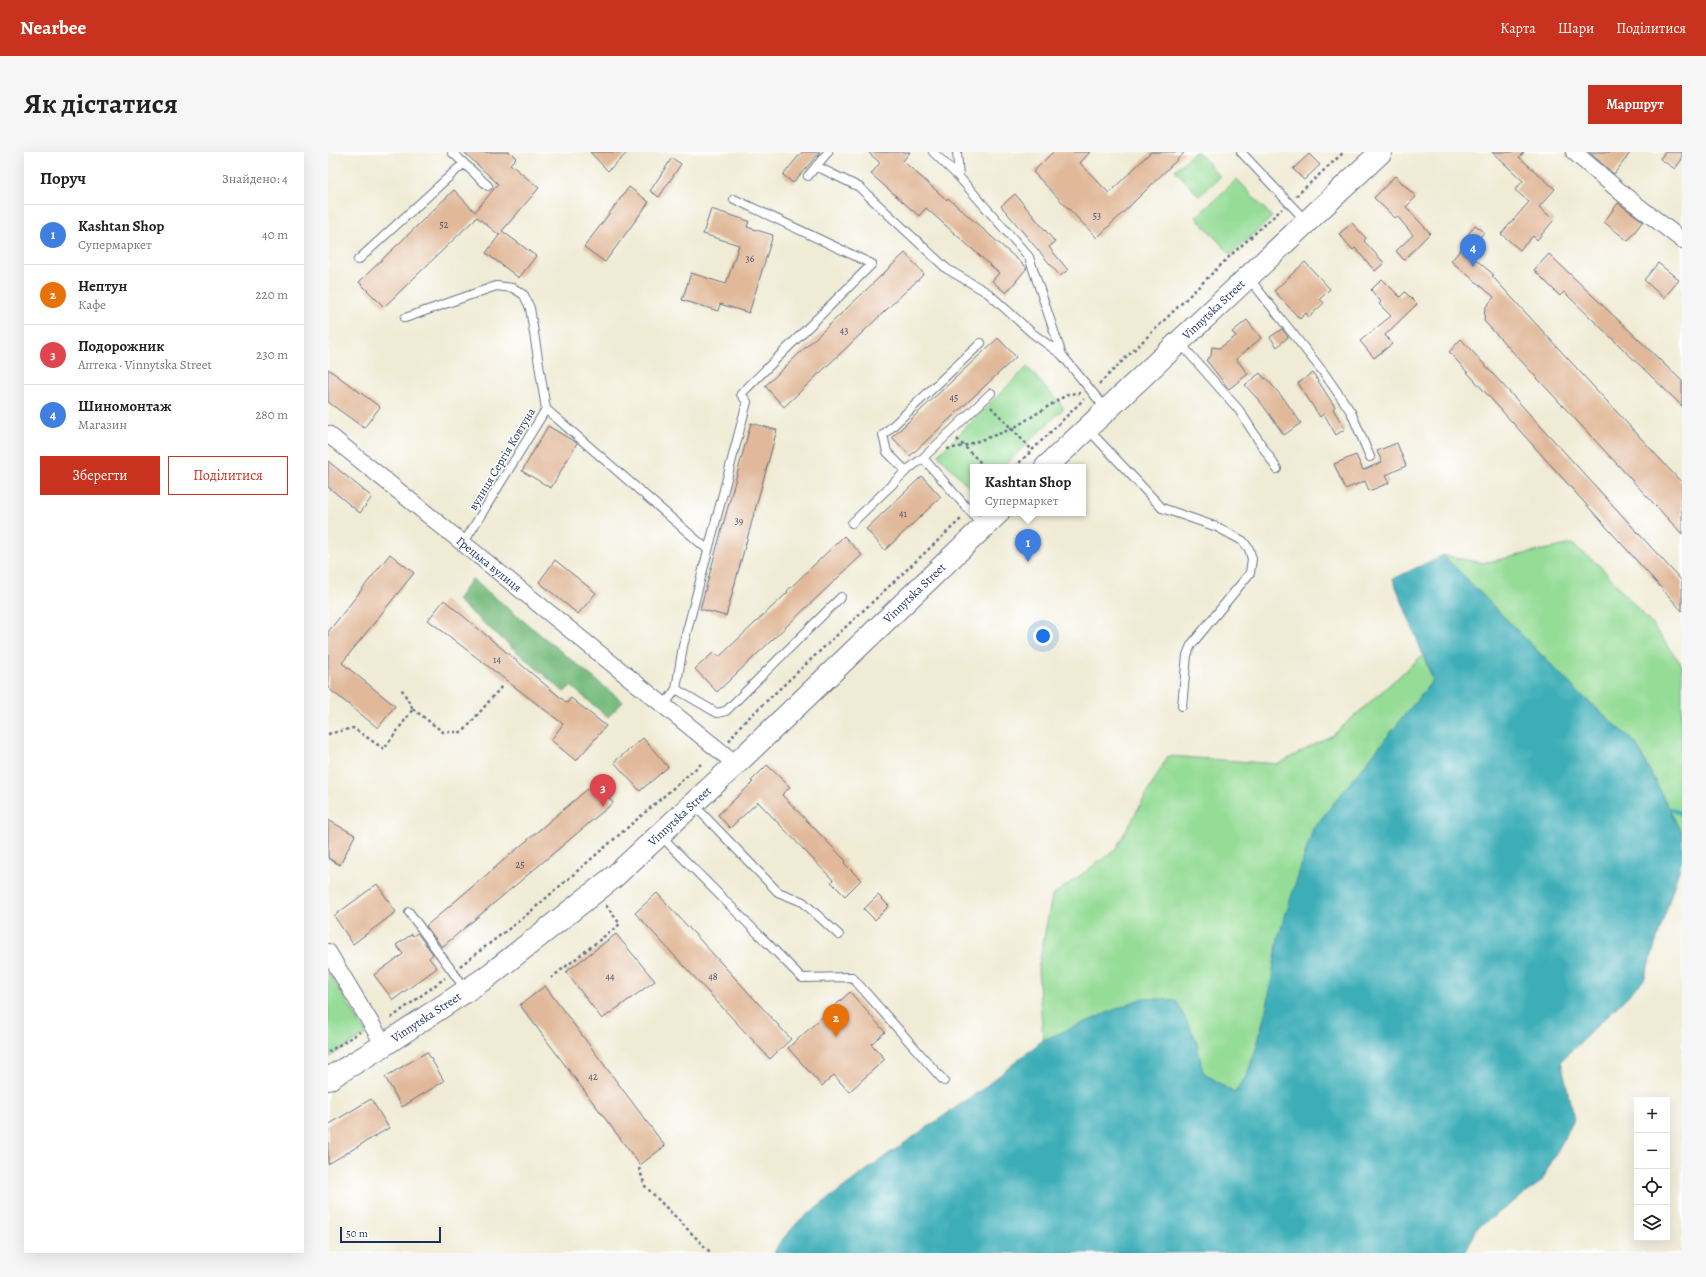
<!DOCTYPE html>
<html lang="uk">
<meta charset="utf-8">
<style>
:root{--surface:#fff;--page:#f6f6f6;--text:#222;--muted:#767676;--line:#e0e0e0;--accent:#c8321e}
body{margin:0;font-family:Alegreya,serif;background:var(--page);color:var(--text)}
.controls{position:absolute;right:12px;bottom:12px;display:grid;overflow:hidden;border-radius:0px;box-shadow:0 4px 16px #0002}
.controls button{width:36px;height:36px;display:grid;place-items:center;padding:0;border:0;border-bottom:1px solid var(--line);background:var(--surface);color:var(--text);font:20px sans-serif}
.scale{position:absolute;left:12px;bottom:10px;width:101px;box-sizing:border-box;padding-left:4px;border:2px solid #1b2f5e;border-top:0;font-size:11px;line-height:14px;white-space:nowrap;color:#1b2f5e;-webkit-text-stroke:3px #fff;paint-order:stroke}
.you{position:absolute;left:715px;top:484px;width:14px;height:14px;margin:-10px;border:3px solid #fff;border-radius:50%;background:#1a73e8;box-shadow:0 0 0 6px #1a73e833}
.badge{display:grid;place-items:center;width:26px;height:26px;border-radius:50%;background:var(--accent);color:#fff;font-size:13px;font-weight:700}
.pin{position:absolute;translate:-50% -33px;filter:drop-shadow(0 1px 2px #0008)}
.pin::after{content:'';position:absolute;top:21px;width:14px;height:12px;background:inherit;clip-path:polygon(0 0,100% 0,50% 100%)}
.popup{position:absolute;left:642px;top:312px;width:116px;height:52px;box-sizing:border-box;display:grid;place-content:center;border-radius:0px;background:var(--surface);filter:drop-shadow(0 1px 3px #0005);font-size:13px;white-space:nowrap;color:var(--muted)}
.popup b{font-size:15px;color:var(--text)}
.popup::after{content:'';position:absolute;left:50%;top:100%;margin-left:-8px;border:8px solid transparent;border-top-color:var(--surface)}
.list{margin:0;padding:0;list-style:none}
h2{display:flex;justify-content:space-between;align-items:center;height:52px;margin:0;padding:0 16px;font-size:17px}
h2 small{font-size:13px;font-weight:400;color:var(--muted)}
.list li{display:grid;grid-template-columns:26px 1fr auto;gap:12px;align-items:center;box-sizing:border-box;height:60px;padding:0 16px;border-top:1px solid var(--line)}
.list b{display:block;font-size:15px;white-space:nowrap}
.list p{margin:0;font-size:13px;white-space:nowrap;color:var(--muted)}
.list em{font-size:13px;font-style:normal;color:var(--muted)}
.actions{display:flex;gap:8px;padding:12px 16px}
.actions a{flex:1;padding:9px 0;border:1px solid var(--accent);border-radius:0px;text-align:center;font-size:14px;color:var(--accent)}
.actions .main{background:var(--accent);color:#fff}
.icon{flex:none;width:22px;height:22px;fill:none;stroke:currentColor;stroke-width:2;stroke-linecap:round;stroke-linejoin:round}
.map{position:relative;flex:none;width:1354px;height:1101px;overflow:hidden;border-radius:0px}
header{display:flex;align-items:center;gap:24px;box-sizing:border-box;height:56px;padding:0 20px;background:var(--accent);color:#fff}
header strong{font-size:19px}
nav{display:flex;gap:22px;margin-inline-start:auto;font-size:14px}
.intro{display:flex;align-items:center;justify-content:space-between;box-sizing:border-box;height:96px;padding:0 24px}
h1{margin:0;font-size:28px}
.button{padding:10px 18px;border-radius:0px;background:var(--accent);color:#fff;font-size:14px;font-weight:700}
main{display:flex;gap:24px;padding:0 24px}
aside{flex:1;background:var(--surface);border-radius:0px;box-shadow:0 4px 16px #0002}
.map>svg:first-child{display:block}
.green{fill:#95dc96;stroke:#58867a}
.forest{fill:#78bc7f;stroke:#4a766e}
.water{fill:#3daeb8;stroke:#2c6e8b}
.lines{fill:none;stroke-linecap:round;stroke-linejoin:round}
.stream{stroke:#3daeb8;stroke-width:4}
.building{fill:#e1b99a}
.lane-casing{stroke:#657187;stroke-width:10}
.street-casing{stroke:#657187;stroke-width:18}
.primary-casing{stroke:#657187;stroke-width:24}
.path{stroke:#657187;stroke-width:2.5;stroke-dasharray:3 3;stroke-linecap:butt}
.lane{stroke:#fff;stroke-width:8}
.street{stroke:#fff;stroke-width:16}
.primary{stroke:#fff;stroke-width:22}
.labels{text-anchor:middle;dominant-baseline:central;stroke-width:3;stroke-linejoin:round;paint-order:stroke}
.number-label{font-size:10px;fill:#4c526d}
.street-label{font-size:12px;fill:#1b2f5e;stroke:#fff}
</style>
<header>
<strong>Nearbee</strong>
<nav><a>Карта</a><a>Шари</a><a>Поділитися</a></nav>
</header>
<div class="intro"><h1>Як дістатися</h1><a class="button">Маршрут</a></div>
<main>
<aside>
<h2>Поруч<small>Знайдено: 4</small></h2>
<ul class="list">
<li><span class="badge" style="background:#3f7fe0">1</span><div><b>Kashtan Shop</b><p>Супермаркет</p></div><em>40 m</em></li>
<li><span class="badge" style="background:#e8710a">2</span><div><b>Нептун</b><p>Кафе</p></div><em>220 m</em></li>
<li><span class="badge" style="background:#e0444e">3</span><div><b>Подорожник</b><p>Аптека · Vinnytska Street</p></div><em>230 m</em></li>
<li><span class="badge" style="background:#3f7fe0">4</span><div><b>Шиномонтаж</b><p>Магазин</p></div><em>280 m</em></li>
</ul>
<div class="actions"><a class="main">Зберегти</a><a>Поділитися</a></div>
</aside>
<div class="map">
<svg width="1354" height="1101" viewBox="0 0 1354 1101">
<rect width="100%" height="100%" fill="#fff"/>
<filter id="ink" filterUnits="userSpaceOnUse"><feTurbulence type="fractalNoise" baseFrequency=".025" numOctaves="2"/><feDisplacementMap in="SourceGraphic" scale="8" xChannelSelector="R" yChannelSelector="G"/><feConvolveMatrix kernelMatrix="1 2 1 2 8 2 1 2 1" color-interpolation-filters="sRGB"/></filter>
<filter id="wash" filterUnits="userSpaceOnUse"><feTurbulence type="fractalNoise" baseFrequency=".012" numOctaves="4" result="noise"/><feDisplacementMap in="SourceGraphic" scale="16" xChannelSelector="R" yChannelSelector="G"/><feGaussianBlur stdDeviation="0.9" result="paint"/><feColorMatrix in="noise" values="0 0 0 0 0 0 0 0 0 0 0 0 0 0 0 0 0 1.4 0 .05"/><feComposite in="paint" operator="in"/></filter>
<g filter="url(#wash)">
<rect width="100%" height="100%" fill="#efebd4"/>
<path class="green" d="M867 0H870L892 25 871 44 847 18Z
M909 27 944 65 903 103 868 65Z
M699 215 736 256 675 315H645V339L610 303Z
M1244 392 1272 414 1326 475 1354 513V682L1307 590 1251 541 1115 403 1155 411Z
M1095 503 1105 528 985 677 927 900 918 925 906 941 875 920 715 888 710 817 724 744 787 698 840 604 950 612 1005 583Z
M0 820 39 882 0 906Z"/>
<path class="forest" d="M144 427 295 550 280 565 243 534 236 540 129 448Z"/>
<path class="water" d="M1115 403 1251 541 1307 590 1354 682V709L1316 828 1233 909 1246 968 1213 1030 1148 1077 1136 1101H446L451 1091 472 1068 552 1008 653 938 715 888 814 846 848 848 868 887 875 920 906 941 918 925 927 900 939 856 950 786 985 677 1105 528 1065 427Z"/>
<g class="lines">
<path class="stream" d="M1341 656 1354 662"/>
</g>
<g id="blocks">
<path class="building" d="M136 0H182L188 6 182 12 211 36 174 79 208 104 191 126 158 101 172 82 171 83 149 65 56 155 31 130 126 38 147 60 170 32Z
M262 0H300L280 19Z
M474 0H492L465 31 455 23Z
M540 0H582L575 9 619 48 620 46 699 116 678 141 664 129 671 121 598 56 591 64 543 22 552 11Z
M725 0H762L752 11 781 41 823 0H857L769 86 705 20Z
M1164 0H1196L1191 5 1227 37 1211 55 1226 68 1209 88 1205 84 1192 98 1173 82 1201 50 1187 38 1195 29Z
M1261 0H1303L1286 22Z
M1337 0H1354V7L1347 17 1332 7Z
M981 2 992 13 976 28 965 17Z
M344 6 353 12 331 45 322 39Z
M1067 24 1088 45 1078 55 1102 81 1076 108 1068 99 1085 83 1069 64 1067 66 1046 46Z
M301 35 321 50 277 110 256 95Z
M687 42 727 90 721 95 740 118 732 124 673 54Z
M1290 51 1315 69 1300 89 1276 70Z
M383 57 421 69 419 75 445 83 421 161 392 152 390 159 354 148 363 121 398 132 411 93 375 82Z
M1024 71 1038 86 1036 89 1056 111 1047 119 1027 96 1025 98 1011 82Z
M1147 73 1156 80 1147 92 1138 85Z
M1134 96 1166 123 1164 124 1354 331V382L1156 169 1157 156 1166 145 1123 109Z
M577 101 596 122 456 255 437 234Z
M1221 102 1354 229V254L1236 140 1232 144 1206 118Z
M977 110 1002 137 992 147 996 151 981 165 978 161 972 167 946 139Z
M1330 111 1351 128 1336 146 1316 128Z
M1054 127 1072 145 1077 140 1089 152 1057 183 1064 192 1046 206 1032 189 1063 164 1051 152 1053 150 1043 138Z
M919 168 933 186 908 207 920 222 901 237 878 208 883 204 884 195 892 196 908 184 904 180Z
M954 177 960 185 949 195 942 185Z
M670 186 688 205 582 304 564 285Z
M1133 187 1354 429V459L1121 200Z
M0 217 52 255 36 276 0 250Z
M932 221 937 227 938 226 956 247 973 271 956 283 934 252 917 233Z
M985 221 1007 255 1005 257 1017 277 1008 283 996 262 992 265 970 231Z
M423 271 449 278 398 464 372 457Z
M220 274 249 291 223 336 194 319Z
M1069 291 1078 314 1058 323 1061 331 1041 339 1037 329 1017 337 1006 312 1028 303 1035 318 1054 310 1049 299Z
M0 309 44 345 32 361 0 335Z
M594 324 613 345 557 398 538 377Z
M516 384 534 403 389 540 367 517 386 500 391 505 460 440 459 439Z
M62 402 86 421 14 511 67 554 50 576 0 536V480Z
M227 408 268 441 250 462 211 430Z
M116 448 239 551 243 546 278 574 248 609 223 588 235 572 100 468Z
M315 586 340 615 312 639 286 610Z
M439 613 462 635 454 643 518 709 516 711 533 728 517 744 503 730 505 728 430 650 402 676 390 663 425 630 423 629Z
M268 630 285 651 114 795 98 774Z
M0 668 27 683 12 713 0 706Z
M49 732 68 760 25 792 6 764Z
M329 741 463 887 442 907 307 761Z
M550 743 561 754 547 768 536 757Z
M89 781 105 802 101 806 109 816 65 848 46 823 75 802 68 793 84 782 85 784Z
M288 782 327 829 274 867 238 820Z
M217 834 337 994 312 1013 192 853Z
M522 840 557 880 543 892 557 907 521 940 506 923 494 934 460 896Z
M99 900 116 929 74 955 57 925Z
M43 947 61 976 0 1012V973Z"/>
</g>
</g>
<g filter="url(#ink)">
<use href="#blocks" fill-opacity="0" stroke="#657187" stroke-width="1"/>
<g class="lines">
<defs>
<path id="lane" d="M124 0 160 34
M605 0 631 25 701 105 734 203 778 257
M629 0 631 25
M913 0 978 69
M488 14 531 35 619 117 660 141 704 181 734 203
M480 24 500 0
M30 108 136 11
M920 125 996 221 1023 260 1042 305
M77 166 168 134 185 136 196 143 202 156 218 257 135 392
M852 191 911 258 949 317
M218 257 379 397
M759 276 834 356 889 375 915 389 921 397 924 407 922 421 863 493 859 503 854 554
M595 306 663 241
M578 319 559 300 555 283 653 191
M524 371 578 319 595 306 655 374
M348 537 389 561 398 559 513 445
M335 555 348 537 355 494 419 250 413 242 544 112 406 47
M365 652 450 740 475 750 511 783
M333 684 474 826 524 825 616 929
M81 760 138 838"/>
<g id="street">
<path d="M1246 0 1296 43 1354 88"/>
<path id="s1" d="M0 282 408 612"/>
<path d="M0 800 56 893"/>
</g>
<g id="primary">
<path id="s2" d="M718 315 1053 0"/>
<path id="s3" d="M0 927 56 893 159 825 287 724 408 612 670 361"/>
</g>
</defs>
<use href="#lane" class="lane-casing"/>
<use href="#street" class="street-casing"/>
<use href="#primary" class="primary-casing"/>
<path class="path" d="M968 44 1016 0
M771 232 903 103 954 57
M663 255 704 298
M629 287 657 315
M619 297 636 294 684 277 740 242 752 241
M687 315 756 247
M85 557 115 580H135L174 534
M0 582 25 576 56 597 85 557 73 536
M401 589 413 573 634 366
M132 814 195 766 373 612
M223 826 292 772 277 752
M63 866 117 826
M0 900 32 880
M311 1016 317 1034 383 1101"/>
<use href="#lane" class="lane"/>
<use href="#street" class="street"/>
<use href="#primary" class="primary"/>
</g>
</g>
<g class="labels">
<g class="number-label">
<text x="769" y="63">53</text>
<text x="116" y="72">52</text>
<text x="422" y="106">36</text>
<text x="516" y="178">43</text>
<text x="626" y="245">45</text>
<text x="575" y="361">41</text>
<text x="411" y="368">39</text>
<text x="169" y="507">14</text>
<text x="192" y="712">25</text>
<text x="282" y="824">44</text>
<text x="385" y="824">48</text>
<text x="265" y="924">42</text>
</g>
<g class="street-label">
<text stroke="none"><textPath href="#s2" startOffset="230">Vinnytska Street</textPath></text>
<text transform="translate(174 307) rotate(-59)">вулиця Сергія Ковтуна</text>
<text stroke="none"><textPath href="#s1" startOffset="207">Грецька вулиця</textPath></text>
<text stroke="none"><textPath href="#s3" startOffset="764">Vinnytska Street</textPath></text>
<text stroke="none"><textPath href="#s3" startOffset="440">Vinnytska Street</textPath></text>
<text stroke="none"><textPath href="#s3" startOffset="116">Vinnytska Street</textPath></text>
</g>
</g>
</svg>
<div class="controls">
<button>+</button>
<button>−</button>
<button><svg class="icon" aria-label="locate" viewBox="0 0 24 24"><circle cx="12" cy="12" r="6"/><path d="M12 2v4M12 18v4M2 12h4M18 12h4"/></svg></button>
<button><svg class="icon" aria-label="layers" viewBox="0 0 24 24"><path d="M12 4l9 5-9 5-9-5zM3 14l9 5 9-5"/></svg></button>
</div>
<div class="scale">50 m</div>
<div class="you"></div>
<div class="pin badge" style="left:700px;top:410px;background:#3f7fe0">1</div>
<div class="popup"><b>Kashtan Shop</b>Супермаркет</div>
<div class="pin badge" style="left:508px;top:885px;background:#e8710a">2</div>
<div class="pin badge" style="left:275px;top:655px;background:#e0444e">3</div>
<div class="pin badge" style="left:1145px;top:115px;background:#3f7fe0">4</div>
</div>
</main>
